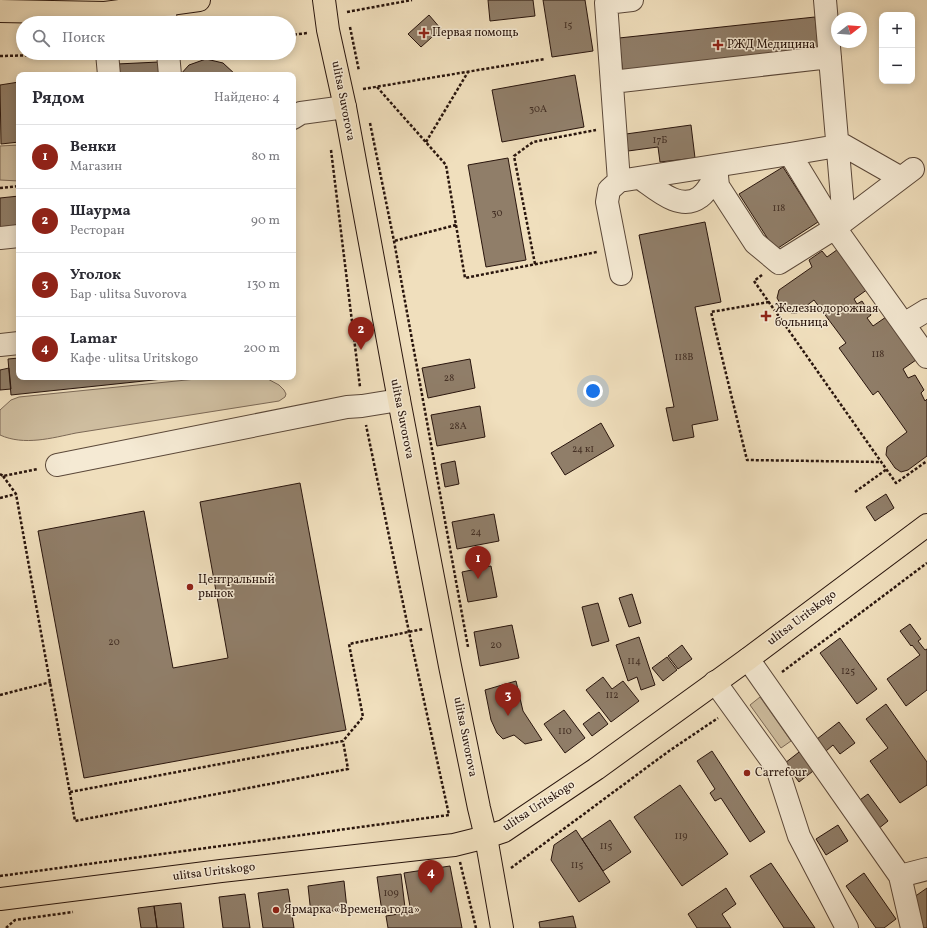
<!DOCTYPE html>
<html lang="ru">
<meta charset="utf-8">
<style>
:root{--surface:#fff;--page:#f7f7f7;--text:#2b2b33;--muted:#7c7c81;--line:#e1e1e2;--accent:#8f2418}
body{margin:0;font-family:Vollkorn,serif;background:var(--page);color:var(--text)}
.controls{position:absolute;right:12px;top:12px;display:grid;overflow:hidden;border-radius:8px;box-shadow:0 2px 10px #0003}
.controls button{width:36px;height:36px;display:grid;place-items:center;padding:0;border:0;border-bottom:1px solid var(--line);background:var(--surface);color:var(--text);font:20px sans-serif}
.compass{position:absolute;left:831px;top:12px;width:36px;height:36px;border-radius:50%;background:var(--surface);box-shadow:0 2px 10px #0003;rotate:73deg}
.you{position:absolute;left:593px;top:391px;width:14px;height:14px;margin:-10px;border:3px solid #fff;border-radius:50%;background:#1a73e8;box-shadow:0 0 0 6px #1a73e833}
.badge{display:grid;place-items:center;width:26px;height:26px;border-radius:50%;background:var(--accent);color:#fff;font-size:13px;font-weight:700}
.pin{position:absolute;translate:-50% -33px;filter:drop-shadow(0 1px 2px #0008)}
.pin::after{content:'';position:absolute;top:21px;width:14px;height:12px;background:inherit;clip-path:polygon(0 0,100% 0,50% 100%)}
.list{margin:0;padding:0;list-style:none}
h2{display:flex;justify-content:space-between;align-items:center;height:52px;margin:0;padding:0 16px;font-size:17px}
h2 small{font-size:13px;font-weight:400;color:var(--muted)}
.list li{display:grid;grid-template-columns:26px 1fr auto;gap:12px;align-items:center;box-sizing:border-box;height:64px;padding:0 16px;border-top:1px solid var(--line)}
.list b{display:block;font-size:15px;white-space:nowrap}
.list p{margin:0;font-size:13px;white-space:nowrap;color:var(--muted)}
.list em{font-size:13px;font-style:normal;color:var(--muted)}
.icon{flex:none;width:22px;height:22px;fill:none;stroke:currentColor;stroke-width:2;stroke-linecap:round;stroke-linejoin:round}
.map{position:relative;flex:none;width:927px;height:928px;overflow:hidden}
.search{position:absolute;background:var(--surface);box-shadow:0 2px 10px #0003;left:16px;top:16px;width:280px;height:44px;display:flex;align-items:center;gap:10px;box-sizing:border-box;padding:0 14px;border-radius:22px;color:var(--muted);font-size:15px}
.panel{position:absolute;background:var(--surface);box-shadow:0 2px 10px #0003;left:16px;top:72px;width:280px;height:308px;border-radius:8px}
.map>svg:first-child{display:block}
.green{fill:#cebd9f;stroke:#7c6956}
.building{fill:#907e69;stroke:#29150d}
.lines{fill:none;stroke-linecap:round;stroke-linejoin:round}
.minor-casing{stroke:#5b4839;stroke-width:24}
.major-casing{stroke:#29150d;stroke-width:24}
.path{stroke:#29150d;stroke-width:2.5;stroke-dasharray:3 2;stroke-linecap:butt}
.minor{stroke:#f5ead4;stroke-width:22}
.major{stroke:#f0dfbd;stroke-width:22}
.poi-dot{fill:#8f2418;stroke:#f5ead4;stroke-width:1.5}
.labels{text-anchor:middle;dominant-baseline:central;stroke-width:3;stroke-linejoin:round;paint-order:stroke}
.number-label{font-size:10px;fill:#432f24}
.poi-label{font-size:12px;fill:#29150d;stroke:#f5ead4;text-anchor:start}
.street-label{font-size:12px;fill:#29150d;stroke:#f5ead4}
</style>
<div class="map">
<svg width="927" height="928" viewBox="0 0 927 928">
<rect width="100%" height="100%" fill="#f0dfbd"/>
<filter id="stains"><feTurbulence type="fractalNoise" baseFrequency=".005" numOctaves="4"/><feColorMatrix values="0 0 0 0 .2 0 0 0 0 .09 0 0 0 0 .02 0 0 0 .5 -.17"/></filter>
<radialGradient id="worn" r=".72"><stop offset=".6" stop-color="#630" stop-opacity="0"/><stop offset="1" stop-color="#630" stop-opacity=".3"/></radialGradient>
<path class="green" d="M19 145V181L0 180V146Z
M216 377H264L279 385 284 390 286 394 285 397 279 401 76 433C52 438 24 446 0 435V410L11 400 19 397Z
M760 697 791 741 781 748 750 705Z"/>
<path class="building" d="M488 0H533L535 16 490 21Z
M543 0H585L593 51 552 57Z
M429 15 441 29 421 47 408 34Z
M815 17 819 53 623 75 619 38Z
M206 59 223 63 236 75H180L189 65Z
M159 62 160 75H118L117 64Z
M575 75 584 127 502 142 492 90Z
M19 82V142L1 144 0 85Z
M691 125 695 158 660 162 658 147 628 151 626 134Z
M508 158 526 260 486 267 468 165Z
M783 167 818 222 775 250 739 194Z
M19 196V225L0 227V198Z
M705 222 721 302 695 307 718 420 692 425 694 437 673 441 666 408 674 407 639 235Z
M841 247 868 289 854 299 857 304 862 301 871 315 867 318 873 326 886 317 916 360 903 369 908 378 915 375 924 390 921 393 925 401 927 399V456L908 470 901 472 895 468 886 455 887 447 907 432 878 391 873 395 839 348 846 343 814 300 797 313H792L784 310 777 298 779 290 812 267 809 260 822 251 827 257Z
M19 358V377H182L11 395 8 359Z
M470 359 475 388 428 398 422 368Z
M9 368 11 389 0 390V370Z
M480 406 485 437 437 446 431 415Z
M601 423 614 446 565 475 551 453Z
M455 461 459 484 445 487 441 464Z
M300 483 346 730 84 778 38 531 144 511 173 668 228 658 200 502Z
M886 494 894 508 875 521 866 507Z
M494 514 499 541 457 549 452 522Z
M491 566 497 597 468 602 462 572Z
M632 594 641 623 629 627 619 598Z
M598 603 609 641 592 646 582 607Z
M910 624 921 639 918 641 925 650 927 649V690L906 706 887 679 920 655 912 645 911 646 900 631Z
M512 625 519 658 480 666 474 632Z
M639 637 655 685 641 690 637 677 628 681 616 645Z
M840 638 877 689 857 704 820 653Z
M682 645 692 659 678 669 668 656Z
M667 657 677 670 663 681 652 668Z
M603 677 612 689 623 681 639 701 611 722 586 690Z
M516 681 523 711 542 740 525 744 514 735 503 739 497 733 491 720 485 690Z
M886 704 927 762V785L900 803 870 761 888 748 866 719Z
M564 710 585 738 565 753 544 724Z
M599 712 608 724 592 736 583 724Z
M839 722 855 743 840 754 833 745 826 751 817 739Z
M803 749 817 768 799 782 785 763Z
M712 751 765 832 750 842 721 798 715 801 710 793 715 789 697 761Z
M680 785 728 854 682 886 634 817Z
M868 794 888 821 878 829 857 802Z
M610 820 631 852 603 871 582 839Z
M838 825 848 841 826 855 816 839Z
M576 830 610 882 579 902 551 860 554 845Z
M771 863 815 928H784L750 876Z
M450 866 462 928H388L386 916 411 912 404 873Z
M864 873 896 919 884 928H876L846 886Z
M401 874 405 908 382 912 377 877Z
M344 881 347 909 311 914 308 886Z
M726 888 736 904 722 914 731 928H697L688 914Z
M927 888V928H924L907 902Z
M288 889 294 928H263L258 893Z
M245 894 250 928H223L219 897Z
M181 903 184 928H157L154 906Z
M154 906 157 928H141L138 908Z
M573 916 576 928H540L539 922Z"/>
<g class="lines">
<defs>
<path id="minor" d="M632 0 606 3 619 181 790 154 835 228 779 263 755 243 718 186 716 166
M825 0 844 221
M164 5 166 23
M107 53 109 75
M168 53 170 75
M612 82 830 57
M293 118 301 113 345 107
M790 154 843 145 901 178
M913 169 835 228 927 357
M640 178C656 189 680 212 700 197 707 192 712 182 717 174
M619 181 609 190 607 202 621 274
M0 238 19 236
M904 324 927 310
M0 345 19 343
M57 465 347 407 362 406 399 400
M748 659 900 876 912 928
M715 682 777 768 799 836 847 928
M900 876 927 869"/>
<path id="major" d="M324 0 328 30 345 107 399 400 450 666 479 808 486 837 502 928
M0 11 105 13 199 0
M0 899 221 871 454 845 486 837 504 831 596 769 748 659 927 525"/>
</defs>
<use href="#minor" class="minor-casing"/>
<use href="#major" class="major-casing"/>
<path class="path" d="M347 12 412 0
M350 27 359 71
M289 35 308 33
M0 56 89 54
M377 87 446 165 456 225 394 241
M363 89 545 59
M370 123 394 241 468 647
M426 142 468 72
M331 150 360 387
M0 188 19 186
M456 225 465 278 597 252
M535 264 514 156 533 142 596 130
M762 275 754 281 896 483 927 461
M769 302 711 312 747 460 882 462
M0 474 3 476 38 469
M3 476 16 494 75 821 348 769 343 741
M855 492 887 469
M0 498 16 494
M782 672 927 563
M0 695 51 682
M70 792 343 741 363 717 349 644 423 629
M460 862 476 928
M511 868 669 751 718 718
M0 876 449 815 409 632 366 425
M6 928 15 920 73 912"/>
<use href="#minor" class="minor"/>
<use href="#major" class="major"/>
</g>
<g class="poi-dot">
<path d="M422 27h4v4h4v4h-4v4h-4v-4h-4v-4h4z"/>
<path d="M716 39h4v4h4v4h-4v4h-4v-4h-4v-4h4z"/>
<path d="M764 310h4v4h4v4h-4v4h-4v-4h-4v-4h4z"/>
<circle cx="190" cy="587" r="4"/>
<circle cx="747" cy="773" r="4"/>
<circle cx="276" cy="910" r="4"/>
</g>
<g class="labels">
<g class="number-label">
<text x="568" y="25">15</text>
<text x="538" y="109">30А</text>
<text x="660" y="140">17Б</text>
<text x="779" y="208">118</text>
<text x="497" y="213">30</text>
<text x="878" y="354">118</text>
<text x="684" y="357">118B</text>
<text x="449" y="378">28</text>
<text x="458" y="426">28А</text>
<text x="583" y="449">24 к1</text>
<text x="476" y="532">24</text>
<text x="114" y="642">20</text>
<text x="496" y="645">20</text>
<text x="634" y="661">114</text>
<text x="848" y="671">125</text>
<text x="612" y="695">112</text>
<text x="565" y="731">110</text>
<text x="681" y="836">119</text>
<text x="606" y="846">115</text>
<text x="577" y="865">115</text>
<text x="391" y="893">109</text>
</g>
<g class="poi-label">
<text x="432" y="33">Первая помощь</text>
<text x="727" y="45">РЖД Медицина</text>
<text x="775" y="309">Железнодорожная<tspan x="775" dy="14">больница</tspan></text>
<text x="198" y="580">Центральный<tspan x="198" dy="14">рынок</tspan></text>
<text x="755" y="773">Carrefour</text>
<text x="284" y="910">Ярмарка «Времена года»</text>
</g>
<g class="street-label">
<text transform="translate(343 101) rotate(79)">ulitsa Suvorova</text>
<text transform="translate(402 419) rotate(79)">ulitsa Suvorova</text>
<text transform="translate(802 618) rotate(-37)">ulitsa Uritskogo</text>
<text transform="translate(465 737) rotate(79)">ulitsa Suvorova</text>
<text transform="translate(539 806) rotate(-33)">ulitsa Uritskogo</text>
<text transform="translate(214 872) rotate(-7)">ulitsa Uritskogo</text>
</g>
</g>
<rect width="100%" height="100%" filter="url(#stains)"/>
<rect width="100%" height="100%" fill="url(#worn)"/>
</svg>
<div class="controls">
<button>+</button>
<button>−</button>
</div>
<svg class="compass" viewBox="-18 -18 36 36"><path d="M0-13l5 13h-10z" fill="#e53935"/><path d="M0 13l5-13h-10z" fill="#7c7c81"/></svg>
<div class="you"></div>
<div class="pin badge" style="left:478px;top:579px">1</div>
<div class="pin badge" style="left:361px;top:350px">2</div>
<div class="pin badge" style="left:508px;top:716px">3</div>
<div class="pin badge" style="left:431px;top:893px">4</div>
<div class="search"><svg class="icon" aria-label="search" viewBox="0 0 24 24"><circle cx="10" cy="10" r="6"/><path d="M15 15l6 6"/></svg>Поиск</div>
<section class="panel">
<h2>Рядом<small>Найдено: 4</small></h2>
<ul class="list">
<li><span class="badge">1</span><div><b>Венки</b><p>Магазин</p></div><em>80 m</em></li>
<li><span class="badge">2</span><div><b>Шаурма</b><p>Ресторан</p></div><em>90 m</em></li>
<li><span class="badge">3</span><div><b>Уголок</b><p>Бар · ulitsa Suvorova</p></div><em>130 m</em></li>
<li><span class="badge">4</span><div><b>Lamar</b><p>Кафе · ulitsa Uritskogo</p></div><em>200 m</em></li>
</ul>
</section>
</div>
